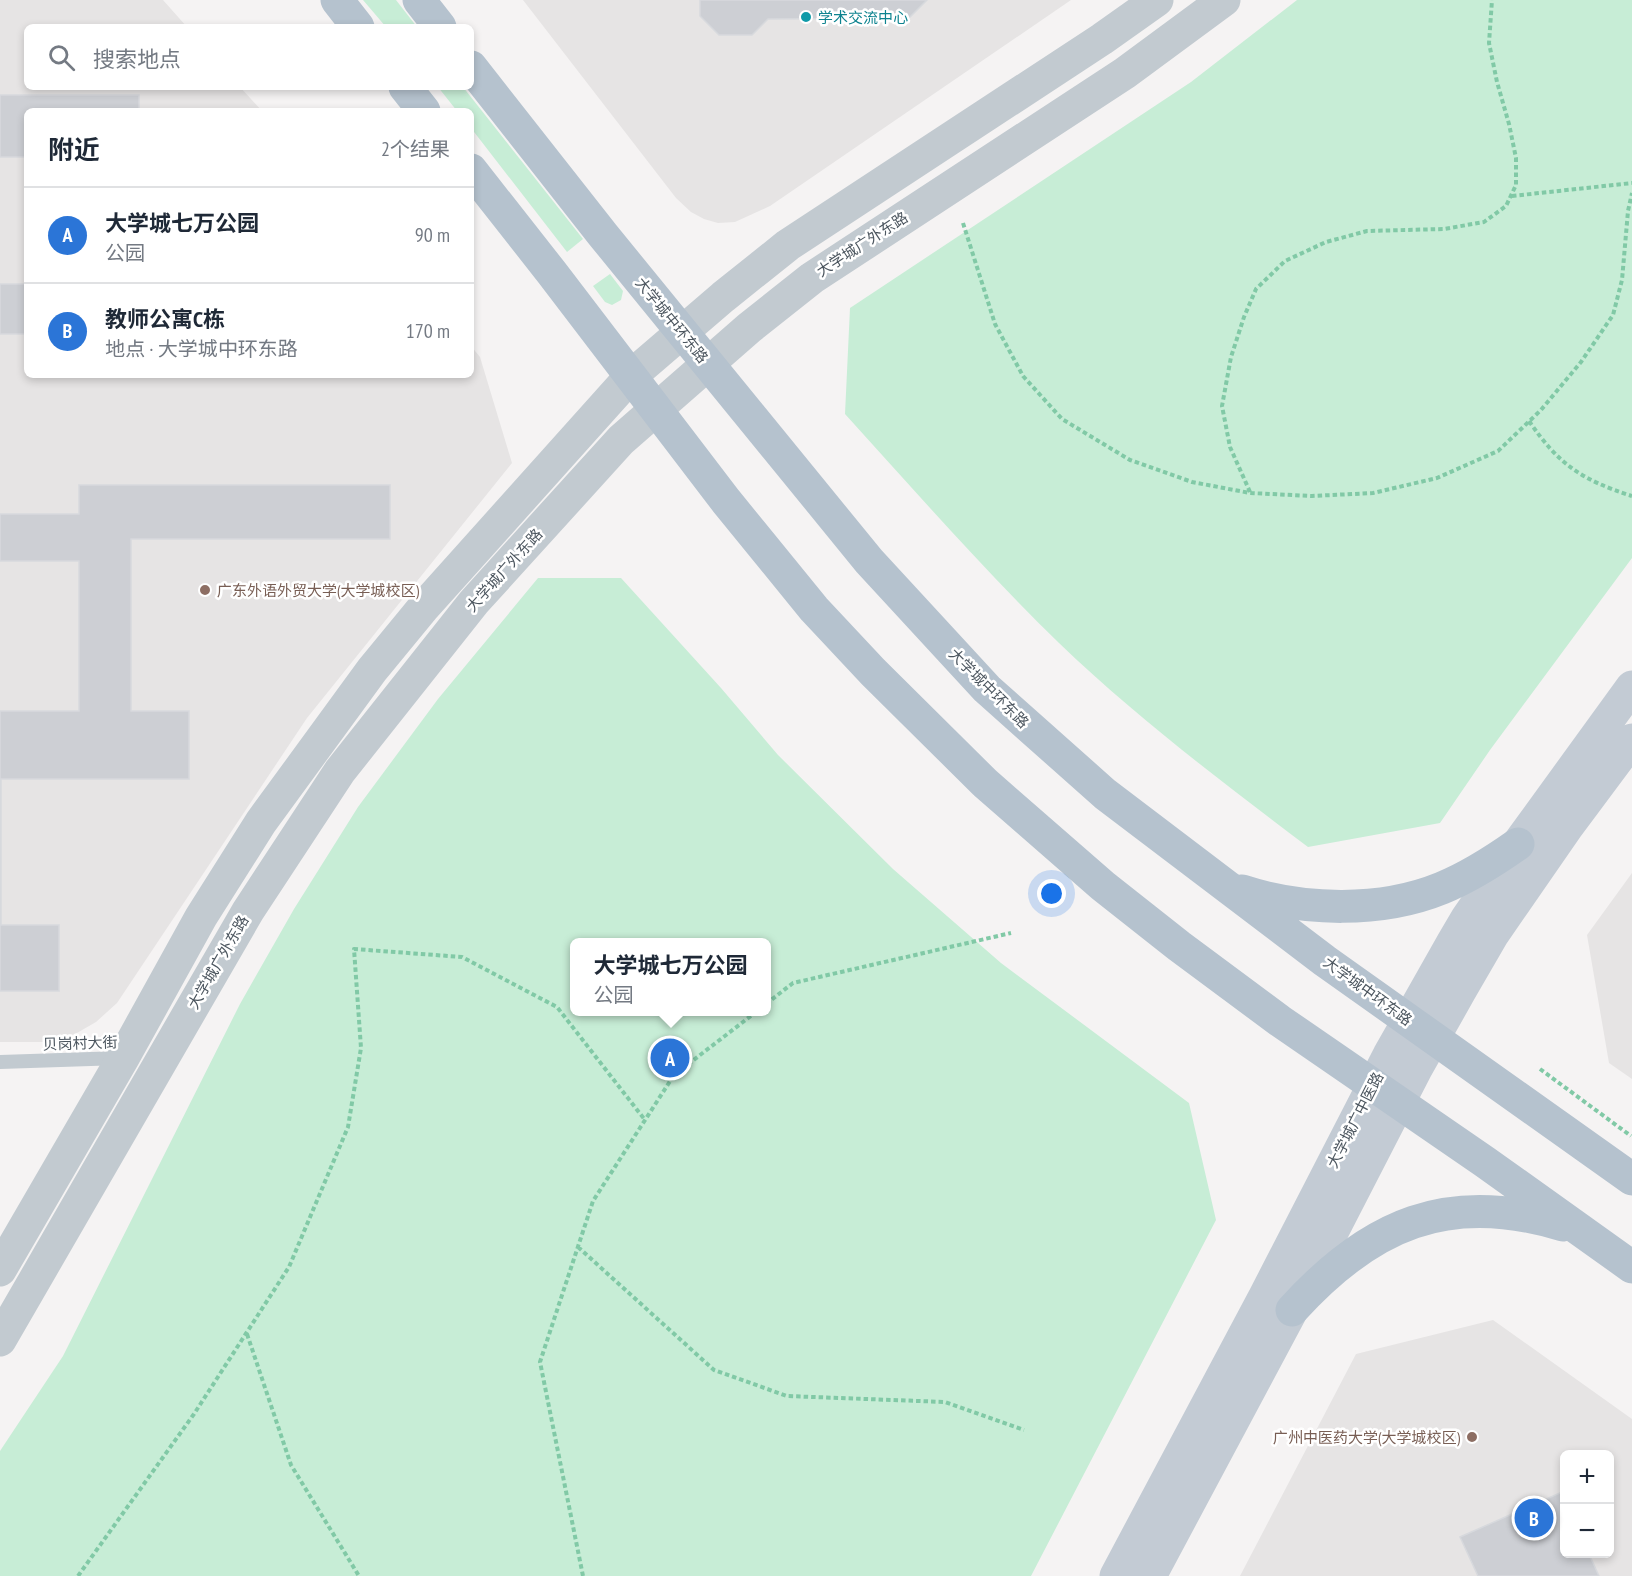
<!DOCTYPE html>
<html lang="zh">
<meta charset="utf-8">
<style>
:root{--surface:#fff;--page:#f6f6f7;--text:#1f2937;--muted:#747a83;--line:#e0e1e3;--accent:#2b75d7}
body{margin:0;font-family:"PT Sans Narrow","Noto Sans SC",sans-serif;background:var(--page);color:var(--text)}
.controls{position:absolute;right:18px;bottom:18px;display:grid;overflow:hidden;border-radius:9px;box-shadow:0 3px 9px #0003}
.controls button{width:54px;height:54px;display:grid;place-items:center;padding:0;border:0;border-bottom:2px solid var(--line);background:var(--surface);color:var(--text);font:30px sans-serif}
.you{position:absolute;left:1052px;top:894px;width:21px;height:21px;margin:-15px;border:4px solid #fff;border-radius:50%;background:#1a73e8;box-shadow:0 0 0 9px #1a73e833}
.badge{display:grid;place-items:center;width:39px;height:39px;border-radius:50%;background:var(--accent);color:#fff;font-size:20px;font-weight:700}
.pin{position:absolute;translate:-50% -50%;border:3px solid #fff;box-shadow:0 2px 6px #0006}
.popup{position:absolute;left:570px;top:938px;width:201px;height:78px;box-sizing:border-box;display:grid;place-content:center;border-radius:9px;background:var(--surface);filter:drop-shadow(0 2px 4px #0005);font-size:20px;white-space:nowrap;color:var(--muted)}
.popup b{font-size:22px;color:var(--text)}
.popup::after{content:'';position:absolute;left:50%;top:100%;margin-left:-12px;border:12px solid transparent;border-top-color:var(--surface)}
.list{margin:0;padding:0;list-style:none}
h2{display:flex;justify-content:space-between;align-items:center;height:78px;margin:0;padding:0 24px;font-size:26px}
h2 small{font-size:20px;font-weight:400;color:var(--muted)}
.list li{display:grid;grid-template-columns:39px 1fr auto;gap:18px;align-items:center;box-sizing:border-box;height:96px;padding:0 24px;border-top:2px solid var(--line)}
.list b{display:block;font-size:22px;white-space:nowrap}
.list p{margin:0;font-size:20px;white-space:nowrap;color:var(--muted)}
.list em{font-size:20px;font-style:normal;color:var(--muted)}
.icon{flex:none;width:33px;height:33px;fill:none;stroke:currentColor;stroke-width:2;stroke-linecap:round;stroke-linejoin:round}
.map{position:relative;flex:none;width:1632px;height:1576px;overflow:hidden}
.search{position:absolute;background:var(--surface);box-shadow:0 3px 9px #0003;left:24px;top:24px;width:450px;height:66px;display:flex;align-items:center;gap:15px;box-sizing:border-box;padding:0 21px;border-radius:9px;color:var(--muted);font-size:22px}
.panel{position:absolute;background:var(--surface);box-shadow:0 3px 9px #0003;left:24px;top:108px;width:450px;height:270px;border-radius:9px}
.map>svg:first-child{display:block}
.education{fill:#e6e4e4;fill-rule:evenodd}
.green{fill:#c7edd6;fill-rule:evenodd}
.building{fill:#cdcfd4;stroke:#d7d9dd;stroke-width:1.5}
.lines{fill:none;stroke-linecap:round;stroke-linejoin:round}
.path{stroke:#81c9a6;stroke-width:4;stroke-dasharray:4.5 3;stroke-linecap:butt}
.service{stroke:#c2cad0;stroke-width:14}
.tertiary{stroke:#c2cad0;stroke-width:33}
.secondary{stroke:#c3cbd4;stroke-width:33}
.primary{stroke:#b5c2ce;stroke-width:33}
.culture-dot{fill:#0f9aa8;stroke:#fff;stroke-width:2}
.education-dot{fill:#8d6e63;stroke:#fff;stroke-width:2}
.labels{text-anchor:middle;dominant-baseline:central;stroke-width:5;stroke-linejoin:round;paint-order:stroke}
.culture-label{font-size:15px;fill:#0d838f;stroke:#fff;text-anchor:start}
.street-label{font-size:15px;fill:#4c565f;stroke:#fff}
.education-label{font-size:15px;fill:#785e54;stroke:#fff;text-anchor:start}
</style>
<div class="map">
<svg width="1632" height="1576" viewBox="0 0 1632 1576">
<rect width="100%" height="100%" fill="#f5f3f3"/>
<path class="education" d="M0 0H163L187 27H27V87H240L262 111H27V375H471V346L480 357 512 463 307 718 117 1003 96 1022 70 1037 44 1042H0Z
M523 0H1071L770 206 735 222 718 223 704 219 691 212 676 198Z
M1632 873V1079L1609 1063 1587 935Z
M1493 1320 1632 1419V1576H1240L1356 1354ZM1564 1454H1610V1554H1564Z"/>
<path class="green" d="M363 0H396L417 27H386Z
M1297 0H1632V558L1490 750 1440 823 1308 847C1222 782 1136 717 1059 643 984 570 915 491 845 414L850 308 1191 82Z
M438 87H463L583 239 567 252 471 128V111H457Z
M610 274 623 291 621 300 612 305 605 302 593 286Z
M538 578H621L721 688 778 755 893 869 1001 963 1189 1103 1216 1220 1031 1576H0V1451L63 1356 240 1004 294 909 358 807 438 699ZM766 942V1012H574V942Z"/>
<path class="building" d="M700 0H927L909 18 768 19 752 35H719L700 16Z
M0 95H139V111H27V157H0Z
M0 284H27V334H0Z
M79 485H390V539H131V711H189V779H1V925H59V991H0V711H79V561H0V514H79Z
M1562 1492 1564 1499V1554H1589L1599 1576H1478L1460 1537Z"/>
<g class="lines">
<path class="path" d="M1512 196 1632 183
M963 223 995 324 1023 376 1062 419 1130 460 1192 482 1250 493 1312 496 1373 493 1437 478 1498 451 1541 410 1581 362 1613 315 1622 280 1628 211 1632 193
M1529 421C1559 465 1582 480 1632 496
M1250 492 1230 447 1222 406 1231 357 1244 317 1256 289 1285 261 1326 242 1367 231 1444 229 1484 222 1506 206 1516 185V158L1509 124 1497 82 1489 43 1492 0
M766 1004 793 983 1011 933
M1540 1069 1631 1136
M578 1247 714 1370 787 1396 945 1402 1024 1430
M247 1334 291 1465 359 1576
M78 1576 194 1414 289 1267 348 1127 361 1048 354 949 462 957 557 1007 645 1120
M583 1576 540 1362 593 1201 674 1075 756 1012"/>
<path class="service" d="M0 1062 121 1058"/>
<path class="tertiary" d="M0 1270 123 1058 201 917 261 822 372 670 423 608 631 376 723 297 788 245 1102 39 1157 0
M0 1340 248 911 340 771 474 602 621 440 749 328 812 278 1125 73 1224 0"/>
<path class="secondary" d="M1116 1576 1265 1296 1389 1055 1453 942 1467 918 1518 844 1632 687
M1150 1576 1292 1310 1416 1069 1460 991 1493 934 1567 827 1632 740"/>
<path class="primary" d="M337 0 358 27
M419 0 440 27
M471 67 603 235 869 561 987 689 1105 794 1325 961 1632 1179
M405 87 424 111
M471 170 552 273 726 501 814 609 873 672 985 783 1103 886 1179 946 1280 1021 1485 1162 1632 1267
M1242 891C1303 911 1381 913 1442 888 1469 877 1494 861 1518 844
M1292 1310C1370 1224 1448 1190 1563 1225"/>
</g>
<circle class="culture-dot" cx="806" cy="17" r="6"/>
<g class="education-dot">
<circle cx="205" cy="590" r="6"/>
<circle cx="1472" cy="1437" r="6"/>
</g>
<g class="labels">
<g class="culture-label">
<text x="818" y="17">学术交流中心</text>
</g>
<g class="street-label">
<text transform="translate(862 244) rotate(-33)">大学城广外东路</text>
<text transform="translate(672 320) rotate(51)">大学城中环东路</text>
<text transform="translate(504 570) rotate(-48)">大学城广外东路</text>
<text transform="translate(989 688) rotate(45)">大学城中环东路</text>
<text transform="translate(218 962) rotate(-60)">大学城广外东路</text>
<text transform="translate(1368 991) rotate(36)">大学城中环东路</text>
<text transform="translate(80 1043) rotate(-2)">贝岗村大街</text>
<text transform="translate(1355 1120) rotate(-63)">大学城广中医路</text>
</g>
<g class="education-label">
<text x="217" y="590">广东外语外贸大学(大学城校区)</text>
<text x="1460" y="1437" text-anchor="end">广州中医药大学(大学城校区)</text>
</g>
</g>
</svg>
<div class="controls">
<button>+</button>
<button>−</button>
</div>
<div class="you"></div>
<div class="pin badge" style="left:670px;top:1058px">A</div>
<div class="popup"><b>大学城七万公园</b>公园</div>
<div class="pin badge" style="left:1534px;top:1518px">B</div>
<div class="search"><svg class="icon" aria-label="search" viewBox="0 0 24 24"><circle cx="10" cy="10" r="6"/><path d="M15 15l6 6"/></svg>搜索地点</div>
<section class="panel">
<h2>附近<small>2个结果</small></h2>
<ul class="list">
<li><span class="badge">A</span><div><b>大学城七万公园</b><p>公园</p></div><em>90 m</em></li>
<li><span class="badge">B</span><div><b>教师公寓C栋</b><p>地点 · 大学城中环东路</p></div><em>170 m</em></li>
</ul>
</section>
</div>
